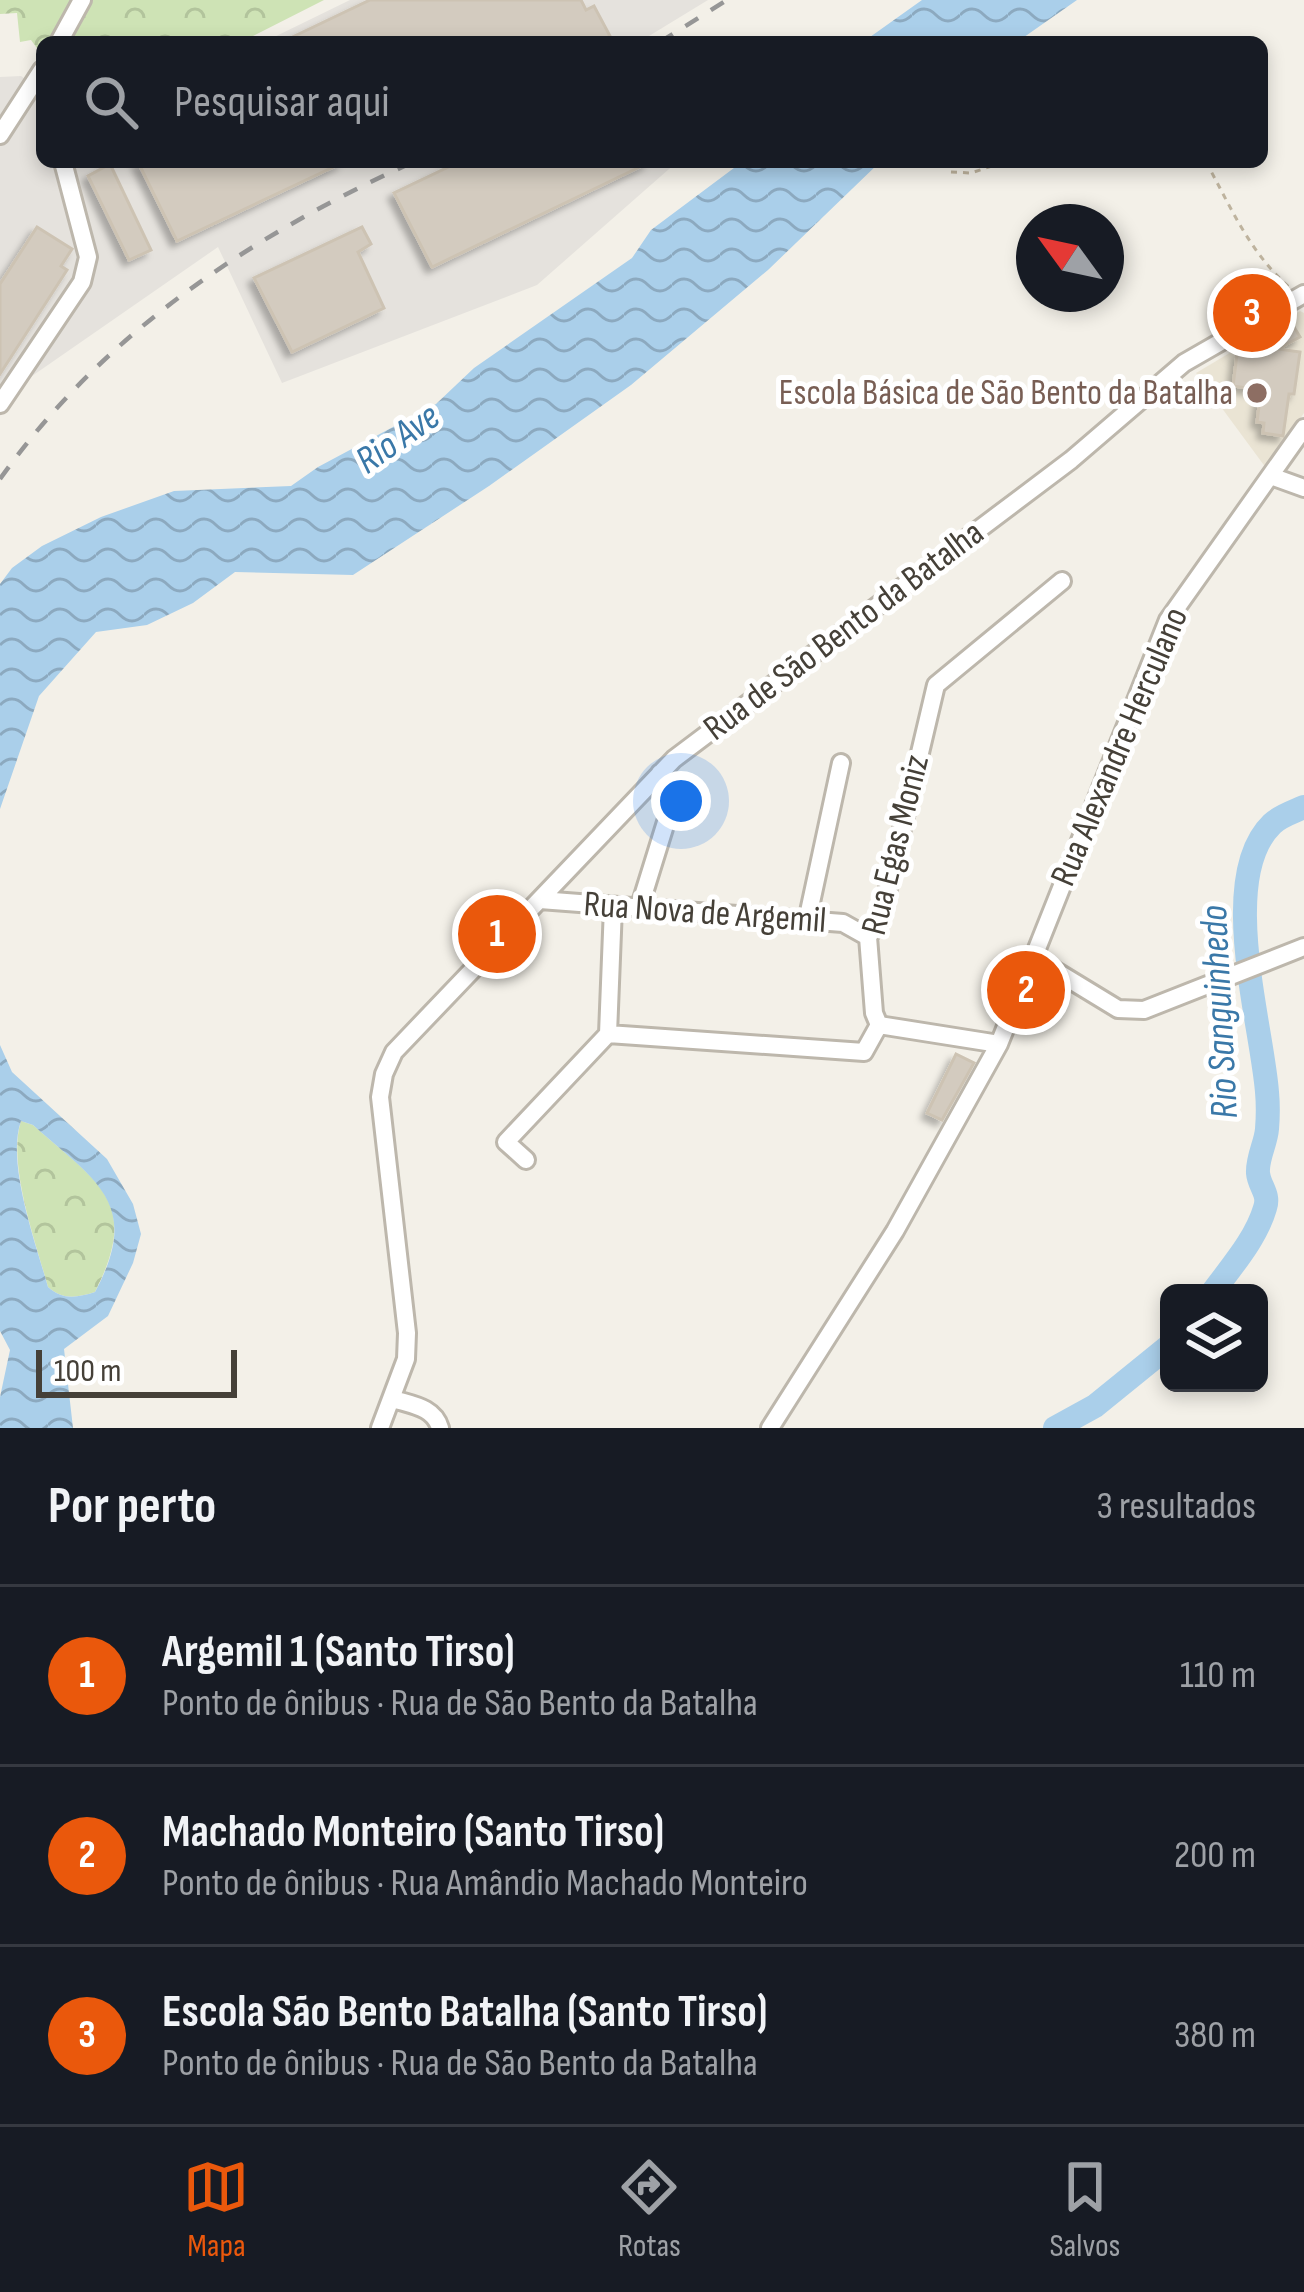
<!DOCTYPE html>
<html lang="pt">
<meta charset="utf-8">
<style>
:root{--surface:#171b24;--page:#242831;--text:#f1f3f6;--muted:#9ea1a6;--line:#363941;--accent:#ea580c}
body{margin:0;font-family:"Sofia Sans Condensed",sans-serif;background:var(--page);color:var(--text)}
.controls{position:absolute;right:36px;bottom:36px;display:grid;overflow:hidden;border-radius:18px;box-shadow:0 6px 18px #0003}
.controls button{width:108px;height:108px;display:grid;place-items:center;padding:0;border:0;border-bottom:3px solid var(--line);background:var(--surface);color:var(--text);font:60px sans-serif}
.compass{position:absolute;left:1016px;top:204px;width:108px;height:108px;border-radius:50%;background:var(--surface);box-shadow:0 6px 18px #0003;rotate:303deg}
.scale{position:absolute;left:36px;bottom:30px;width:201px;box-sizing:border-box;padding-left:12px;border:6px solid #454038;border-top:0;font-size:33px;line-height:42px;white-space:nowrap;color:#454038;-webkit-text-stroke:9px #fff;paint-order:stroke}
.you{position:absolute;left:681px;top:801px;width:42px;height:42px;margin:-30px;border:9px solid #fff;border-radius:50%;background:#1a73e8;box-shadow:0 0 0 18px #1a73e833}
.badge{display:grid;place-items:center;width:78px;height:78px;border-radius:50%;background:var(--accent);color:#fff;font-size:39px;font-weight:700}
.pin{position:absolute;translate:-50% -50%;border:6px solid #fff;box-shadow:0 3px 12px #0006}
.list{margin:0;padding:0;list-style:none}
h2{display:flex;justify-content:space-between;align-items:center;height:156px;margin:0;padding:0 48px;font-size:51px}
h2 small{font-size:39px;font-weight:400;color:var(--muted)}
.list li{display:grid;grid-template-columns:78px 1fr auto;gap:36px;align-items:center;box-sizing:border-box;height:180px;padding:0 48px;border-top:3px solid var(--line)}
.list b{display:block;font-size:45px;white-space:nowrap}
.list p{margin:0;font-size:39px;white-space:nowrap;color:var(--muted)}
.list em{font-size:39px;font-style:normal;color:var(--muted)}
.icon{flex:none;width:66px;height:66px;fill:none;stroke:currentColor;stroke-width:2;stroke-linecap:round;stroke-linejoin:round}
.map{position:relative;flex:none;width:1304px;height:1428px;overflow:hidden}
.search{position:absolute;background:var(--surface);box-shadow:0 6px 18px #0003;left:36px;right:36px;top:36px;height:132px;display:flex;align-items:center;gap:30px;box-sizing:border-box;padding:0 42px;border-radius:18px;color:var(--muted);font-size:45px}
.sheet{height:696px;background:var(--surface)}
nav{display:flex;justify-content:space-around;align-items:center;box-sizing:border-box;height:168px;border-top:3px solid var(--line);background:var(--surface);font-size:33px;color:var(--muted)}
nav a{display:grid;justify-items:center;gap:6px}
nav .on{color:var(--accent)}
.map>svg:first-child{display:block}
.industrial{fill:#e5e2dd}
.education{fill:#eae4d4}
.forest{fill:url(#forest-crowns)}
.water{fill:url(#water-waves);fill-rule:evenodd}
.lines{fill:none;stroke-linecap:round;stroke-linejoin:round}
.river{stroke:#aacfea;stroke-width:24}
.building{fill:#d3cbbf;stroke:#cdc3b3;stroke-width:3;filter:url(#shadow)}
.minor-casing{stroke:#bdb7ac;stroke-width:22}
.path{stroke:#beb39e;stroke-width:3;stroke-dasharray:6 6;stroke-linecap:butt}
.minor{stroke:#fff;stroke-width:16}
.rail{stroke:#969696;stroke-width:4.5;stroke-dasharray:15 15;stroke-linecap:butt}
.education-dot{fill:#8d6e63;stroke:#fff;stroke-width:4.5}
.labels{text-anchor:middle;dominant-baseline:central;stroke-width:10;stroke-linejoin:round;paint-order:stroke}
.education-label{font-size:36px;fill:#785e54;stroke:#fff;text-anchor:end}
.street-label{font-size:36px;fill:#454038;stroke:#fff}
.water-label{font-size:39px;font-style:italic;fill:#3a78a8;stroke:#fff}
</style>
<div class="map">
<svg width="1304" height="1428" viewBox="0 0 1304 1428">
<defs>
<pattern id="forest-crowns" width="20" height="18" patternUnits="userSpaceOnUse" patternTransform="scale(3)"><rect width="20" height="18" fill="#cee3b5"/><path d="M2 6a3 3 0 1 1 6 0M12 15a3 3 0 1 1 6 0" fill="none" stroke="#b2c49c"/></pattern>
<pattern id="water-waves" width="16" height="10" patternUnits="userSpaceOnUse" patternTransform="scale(3)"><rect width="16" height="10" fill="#aacfea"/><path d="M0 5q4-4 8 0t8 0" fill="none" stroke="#8ca9bf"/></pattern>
<filter id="shadow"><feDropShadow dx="-5.5" dy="5.5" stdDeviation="3" flood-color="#0004"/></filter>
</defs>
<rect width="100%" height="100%" fill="#f3f0e8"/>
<path class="industrial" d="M350 0H708L649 36 652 42H264Z
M21 76 42 91V162H677L537 285 282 383 218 247 22 383 0 416V77Z"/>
<path class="education" d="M1300 311 1304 313V413L1266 468 1196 373Z"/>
<path class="forest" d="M0 0H324L241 42H42V55L31 40 20 42 17 13 0 14Z
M21 1121 33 1125C99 1184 141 1201 95 1292 76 1298 63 1300 48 1287 36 1243 7 1164 21 1121Z"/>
<path class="water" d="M922 0H1077L1017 42H863Z
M742 162H880L768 270 631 385 489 486 353 575 235 572 193 603 147 625 96 632 39 696 0 809V584L12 568 42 546 101 517 174 491 291 486 318 467 436 404 474 368 632 258 651 230Z
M0 1045 12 1072 107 1159 133 1204 141 1234 133 1263 108 1316 64 1349 73 1428H0V1397L10 1350 0 1331ZM21 1121 33 1125C97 1182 142 1204 95 1292 76 1298 63 1300 48 1287 36 1244 6 1163 21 1121Z"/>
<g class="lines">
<path class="river" d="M1212 1293C1231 1267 1256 1239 1265 1208 1270 1194 1259 1186 1258 1173 1257 1158 1266 1143 1267 1129 1268 1117 1268 1103 1267 1092 1262 1025 1217 877 1272 824 1280 816 1293 812 1304 807
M1055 1428 1095 1406 1169 1346"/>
</g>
<path class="building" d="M370 0H581L586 10 594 6 610 36 597 42H282Z
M138 162H344L177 241Z
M459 162H650L432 267 394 193Z
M110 164 151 250 129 260 88 176Z
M37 227 72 249 61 266 67 270 0 374V284Z
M362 227 371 244 358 252 384 308 292 352 254 278Z
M1291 322 1300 337 1278 349 1300 352 1294 394H1289L1283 436 1263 433 1264 423 1257 422 1261 390 1233 386 1237 354 1255 356 1257 342 1276 345 1270 334Z
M956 1054 974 1063 942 1120 927 1113Z"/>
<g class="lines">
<defs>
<path id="minor" d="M59 42 82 0
M0 135 42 70
M0 404 82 282 88 257 63 162
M1271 476 1304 488
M540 900 843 923 868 937
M639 909 675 793 660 773
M807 921 841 763
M1031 956 1118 1009 1144 1010 1304 947
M879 1025 999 1044
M608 1034 864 1052 879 1025 874 1013 868 937 881 918 936 685 1062 581
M526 1160 506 1142 608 1034 613 907
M393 1399C412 1405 434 1407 440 1428
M380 1428 406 1359 407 1333 380 1097 384 1074 394 1052 674 759 1071 460 1184 363 1304 294
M770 1428 895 1231 999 1044 1168 620 1304 428"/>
</defs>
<use href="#minor" class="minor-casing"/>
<path class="path" d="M1206 162C1231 207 1249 252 1290 288
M951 172 971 173 1004 162"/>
<use href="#minor" class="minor"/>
<path class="rail" d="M660 42 727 0
M0 479C104 332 251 236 413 162"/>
</g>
<circle class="education-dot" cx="1257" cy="393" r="12"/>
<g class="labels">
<g class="education-label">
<text x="1233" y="393">Escola Básica de São Bento da Batalha</text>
</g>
<g class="street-label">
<text transform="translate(844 631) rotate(-37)">Rua de São Bento da Batalha</text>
<text transform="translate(1120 747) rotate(-67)">Rua Alexandre Herculano</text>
<text transform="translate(896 845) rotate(-76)">Rua Egas Moniz</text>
<text transform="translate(705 913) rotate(4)">Rua Nova de Argemil</text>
</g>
<g class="water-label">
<text transform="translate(398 439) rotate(-35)">Rio Ave</text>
<text transform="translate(1220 1012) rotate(-93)">Rio Sanguinhedo</text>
</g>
</g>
</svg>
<div class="controls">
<button><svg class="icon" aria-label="layers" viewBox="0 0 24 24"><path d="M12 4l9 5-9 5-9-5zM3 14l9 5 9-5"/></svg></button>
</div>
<svg class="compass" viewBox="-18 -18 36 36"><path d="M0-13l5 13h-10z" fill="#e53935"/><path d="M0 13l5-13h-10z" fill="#9ea1a6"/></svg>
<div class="scale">100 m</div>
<div class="you"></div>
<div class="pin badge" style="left:497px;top:934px">1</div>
<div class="pin badge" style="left:1026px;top:990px">2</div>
<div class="pin badge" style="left:1252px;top:313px">3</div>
<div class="search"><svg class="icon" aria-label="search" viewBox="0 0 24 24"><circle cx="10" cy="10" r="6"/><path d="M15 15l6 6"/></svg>Pesquisar aqui</div>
</div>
<section class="sheet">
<h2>Por perto<small>3 resultados</small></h2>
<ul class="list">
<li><span class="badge">1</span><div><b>Argemil 1 (Santo Tirso)</b><p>Ponto de ônibus · Rua de São Bento da Batalha</p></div><em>110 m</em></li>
<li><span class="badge">2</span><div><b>Machado Monteiro (Santo Tirso)</b><p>Ponto de ônibus · Rua Amândio Machado Monteiro</p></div><em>200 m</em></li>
<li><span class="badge">3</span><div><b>Escola São Bento Batalha (Santo Tirso)</b><p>Ponto de ônibus · Rua de São Bento da Batalha</p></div><em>380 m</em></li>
</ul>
</section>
<nav>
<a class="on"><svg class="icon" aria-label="map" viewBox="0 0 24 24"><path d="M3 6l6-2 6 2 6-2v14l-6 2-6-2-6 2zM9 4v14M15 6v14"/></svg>Mapa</a>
<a><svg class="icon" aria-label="directions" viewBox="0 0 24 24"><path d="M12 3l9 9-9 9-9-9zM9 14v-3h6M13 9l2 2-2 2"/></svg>Rotas</a>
<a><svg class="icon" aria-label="saved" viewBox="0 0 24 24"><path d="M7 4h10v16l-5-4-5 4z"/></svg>Salvos</a>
</nav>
